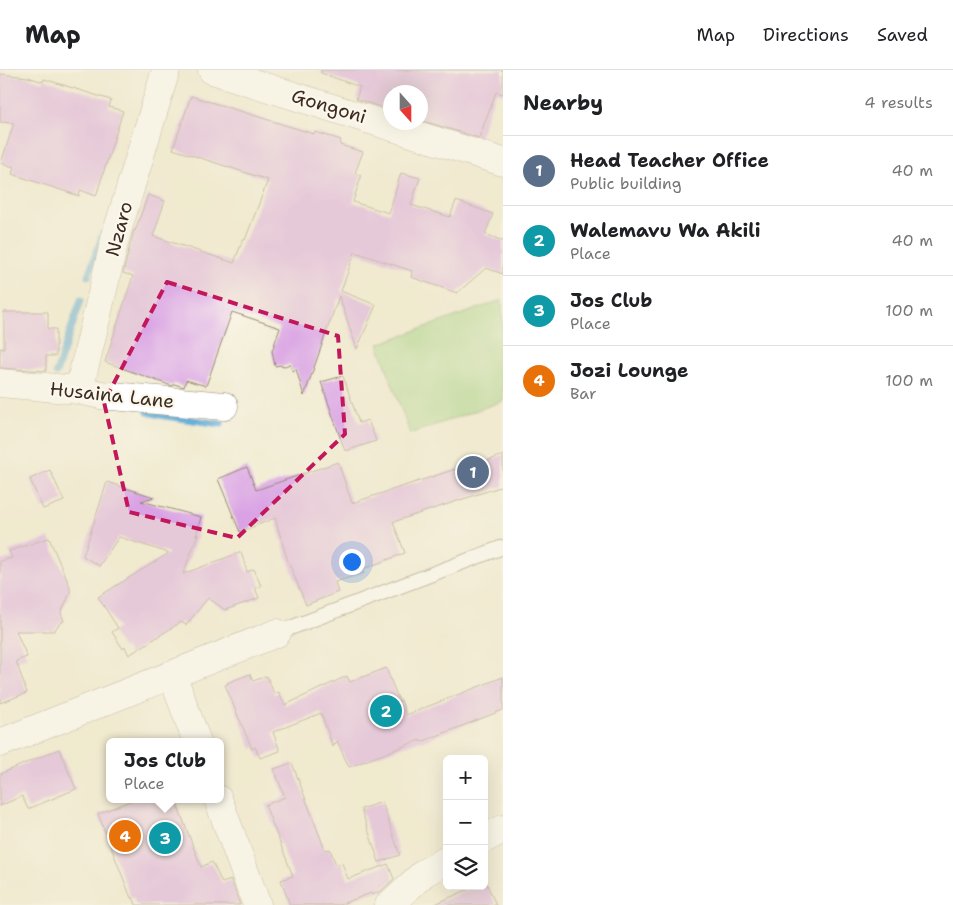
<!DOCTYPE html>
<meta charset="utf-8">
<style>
:root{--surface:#fff;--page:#f2f2f2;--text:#202124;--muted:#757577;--line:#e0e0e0;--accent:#db2777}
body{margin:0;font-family:"Shantell Sans",sans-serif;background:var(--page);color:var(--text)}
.controls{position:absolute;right:15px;bottom:15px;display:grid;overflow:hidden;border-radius:8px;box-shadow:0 5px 20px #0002}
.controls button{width:45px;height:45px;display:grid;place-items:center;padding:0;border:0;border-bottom:1px solid var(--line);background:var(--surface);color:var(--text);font:25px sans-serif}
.compass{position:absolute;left:383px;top:15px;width:45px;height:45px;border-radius:50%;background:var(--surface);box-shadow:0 5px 20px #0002;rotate:159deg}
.you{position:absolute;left:351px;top:491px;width:18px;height:18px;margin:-12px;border:4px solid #fff;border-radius:50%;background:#1a73e8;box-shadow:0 0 0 8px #1a73e833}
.badge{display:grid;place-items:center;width:32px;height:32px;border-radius:50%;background:var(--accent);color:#fff;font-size:16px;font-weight:700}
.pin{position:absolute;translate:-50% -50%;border:2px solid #fff;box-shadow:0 1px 5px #0006}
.popup{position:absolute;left:106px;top:668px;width:118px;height:65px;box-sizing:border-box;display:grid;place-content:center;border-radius:8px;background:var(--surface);filter:drop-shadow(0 1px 4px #0005);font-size:16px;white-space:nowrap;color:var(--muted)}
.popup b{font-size:19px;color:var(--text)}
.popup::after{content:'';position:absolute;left:50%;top:100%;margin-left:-10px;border:10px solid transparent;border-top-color:var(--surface)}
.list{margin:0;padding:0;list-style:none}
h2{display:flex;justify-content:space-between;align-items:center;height:65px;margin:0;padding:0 20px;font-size:21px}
h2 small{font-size:16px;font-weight:400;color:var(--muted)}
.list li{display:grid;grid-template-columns:32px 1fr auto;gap:15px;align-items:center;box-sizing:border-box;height:70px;padding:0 20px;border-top:1px solid var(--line)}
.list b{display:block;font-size:19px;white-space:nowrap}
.list p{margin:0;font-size:16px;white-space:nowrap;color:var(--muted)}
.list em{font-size:16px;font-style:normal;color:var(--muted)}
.icon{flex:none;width:28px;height:28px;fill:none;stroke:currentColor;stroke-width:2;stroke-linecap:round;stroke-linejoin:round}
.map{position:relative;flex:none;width:503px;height:835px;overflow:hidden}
header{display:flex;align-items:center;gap:30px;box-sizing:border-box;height:70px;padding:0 25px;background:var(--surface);border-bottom:1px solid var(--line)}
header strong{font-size:24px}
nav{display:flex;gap:28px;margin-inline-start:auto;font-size:18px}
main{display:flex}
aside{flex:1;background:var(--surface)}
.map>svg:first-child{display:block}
.green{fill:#a1d280;stroke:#6e7e4f}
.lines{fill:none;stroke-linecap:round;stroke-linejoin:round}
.stream{stroke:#5baad5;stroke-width:7}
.building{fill:#d9a2e4}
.lane-casing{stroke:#968a76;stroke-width:16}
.street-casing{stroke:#968a76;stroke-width:29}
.lane{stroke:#fff;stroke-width:14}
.street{stroke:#fff;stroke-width:28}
.marked{fill:none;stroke:#c2185b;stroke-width:4;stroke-dasharray:10 6;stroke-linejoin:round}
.labels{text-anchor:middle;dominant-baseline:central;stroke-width:4.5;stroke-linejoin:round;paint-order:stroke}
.street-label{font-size:19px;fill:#3b2a1e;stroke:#fbf7ec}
</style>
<header>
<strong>Map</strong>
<nav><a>Map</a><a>Directions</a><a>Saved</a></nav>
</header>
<main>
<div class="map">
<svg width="503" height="835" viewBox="0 0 503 835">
<rect width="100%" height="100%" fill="#fbf7ec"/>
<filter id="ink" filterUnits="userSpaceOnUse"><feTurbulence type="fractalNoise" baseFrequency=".02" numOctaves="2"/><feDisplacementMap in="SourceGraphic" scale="10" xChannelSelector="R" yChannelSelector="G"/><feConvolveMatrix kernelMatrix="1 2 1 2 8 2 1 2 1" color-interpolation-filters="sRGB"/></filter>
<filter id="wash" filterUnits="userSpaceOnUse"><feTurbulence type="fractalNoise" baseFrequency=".0096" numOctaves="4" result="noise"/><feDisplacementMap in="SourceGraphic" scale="20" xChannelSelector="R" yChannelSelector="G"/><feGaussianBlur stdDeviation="1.12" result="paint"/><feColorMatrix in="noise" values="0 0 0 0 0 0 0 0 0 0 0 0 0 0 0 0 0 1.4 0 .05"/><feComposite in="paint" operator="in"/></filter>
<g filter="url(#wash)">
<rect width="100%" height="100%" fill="#f0eacf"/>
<path class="green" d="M502 230 503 331 410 364 378 274Z"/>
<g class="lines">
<path class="stream" d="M88 206 103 163
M56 303 81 230
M148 342 165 346 221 354"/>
</g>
<g id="blocks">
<path class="building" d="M321 0H503V24L496 22 479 68 420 50V22H390V40L356 29 360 17 321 3Z
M0 4 28 7 43 12 44 9 111 30 109 37 123 41 96 126 80 120 79 126 12 104 14 97 1 93 14 53 0 52Z
M191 26 314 64 315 62 341 70 340 75 363 82 355 103 361 106 353 132 389 143 401 103 420 108 411 135 450 147 456 131 493 144 485 164 503 171V204L486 198 457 223 411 207 412 201 355 182 341 221 376 235 357 279 339 226 304 326 296 299 292 301 290 294 282 297 281 295 275 296 272 281 280 258 232 242 206 316 186 310 184 317 174 314 172 316 105 292 133 206 123 203 134 160 135 161 148 125 165 131 153 166 234 193 243 169 245 170 268 110 173 79Z
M4 242H48V259H56V286H46V301L0 298V278L4 279Z
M343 306 359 353 368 350 376 371 345 381 321 312Z
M503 385V416L393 452 405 483 363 499 364 503 335 512 338 522 306 535 287 488 275 448 240 462 218 409 247 397 256 420 338 392 352 433 474 393V396Z
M50 400 64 431 43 439 30 409Z
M107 412 154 427 141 431 201 447 196 466 198 464 183 504 241 482 247 502 254 499 261 516 255 518 259 528 225 540 208 528 186 555 181 552 129 585 125 577 123 579 112 562 118 558 98 527 169 483 119 467 99 496 83 486Z
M49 468 70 517V523L61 543 64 551 59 554 54 561H16L27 587 16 591 27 623 0 633V491L12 488 9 481Z
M386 598 399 631 401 630 406 645 503 607V640L421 672 420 670 349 697 337 671 333 677 321 643 273 662 280 681 260 688 255 677 252 679 225 615 228 614 227 613 250 604 253 611 267 606 274 624 279 622 285 635 347 606 350 612Z
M59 679 76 719 28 739 22 726 0 736V704Z
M292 693 325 780 330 779 336 795 342 793 348 809 388 794 394 809 381 821 372 825 371 823 339 835H290L281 810 293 806 265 735 285 727 274 699Z
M135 729H175L201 797 212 792 222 813 231 810 240 835H136L133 827 131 828 98 744Z
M382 732 400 785 379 792 361 739Z
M486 812 496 835H433L476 816H484V813Z"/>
</g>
</g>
<g filter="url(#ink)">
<use href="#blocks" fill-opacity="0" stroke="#968a76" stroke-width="1"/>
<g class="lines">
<defs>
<path id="lane" d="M277 563 503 477"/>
<path id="street" d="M212 0 503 92
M0 313 79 320 101 325 224 336
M79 320 116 165 166 0
M172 604 197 672
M0 673 277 563
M218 729 257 835
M484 769 503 759
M389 835 424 803 447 790"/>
</defs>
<use href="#lane" class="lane-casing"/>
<use href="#street" class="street-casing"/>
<use href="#lane" class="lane"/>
<use href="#street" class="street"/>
</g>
</g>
<path d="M0 0H503V835H0ZM167 212 338 266 345 364 237 468 129 442 104 332Z" fill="#f0eacf" fill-opacity=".55" fill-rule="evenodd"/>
<path class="marked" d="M167 212 338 266 345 364 237 468 129 442 104 332Z"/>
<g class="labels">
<g class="street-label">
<text transform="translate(329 36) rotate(17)">Gongoni</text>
<text transform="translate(119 159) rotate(-75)">Nzaro</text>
<text transform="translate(112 325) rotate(6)">Husaina Lane</text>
</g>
</g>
</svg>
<div class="controls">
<button>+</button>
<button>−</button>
<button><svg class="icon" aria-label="layers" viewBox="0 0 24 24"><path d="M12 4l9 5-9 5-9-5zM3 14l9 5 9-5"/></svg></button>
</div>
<svg class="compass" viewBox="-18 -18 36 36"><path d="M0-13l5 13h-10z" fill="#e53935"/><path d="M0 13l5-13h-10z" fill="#757577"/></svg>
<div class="you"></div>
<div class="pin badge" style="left:473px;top:402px;background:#5c6f8a">1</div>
<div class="pin badge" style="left:386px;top:641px;background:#0f9aa8">2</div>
<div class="pin badge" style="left:165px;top:768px;background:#0f9aa8">3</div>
<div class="popup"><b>Jos Club</b>Place</div>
<div class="pin badge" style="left:125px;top:766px;background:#e8710a">4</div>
</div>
<aside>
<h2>Nearby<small>4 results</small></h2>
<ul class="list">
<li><span class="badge" style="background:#5c6f8a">1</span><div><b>Head Teacher Office</b><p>Public building</p></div><em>40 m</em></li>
<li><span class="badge" style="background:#0f9aa8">2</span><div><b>Walemavu Wa Akili</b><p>Place</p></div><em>40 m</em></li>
<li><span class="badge" style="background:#0f9aa8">3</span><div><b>Jos Club</b><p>Place</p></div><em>100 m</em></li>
<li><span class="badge" style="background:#e8710a">4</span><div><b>Jozi Lounge</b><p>Bar</p></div><em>100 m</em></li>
</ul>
</aside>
</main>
